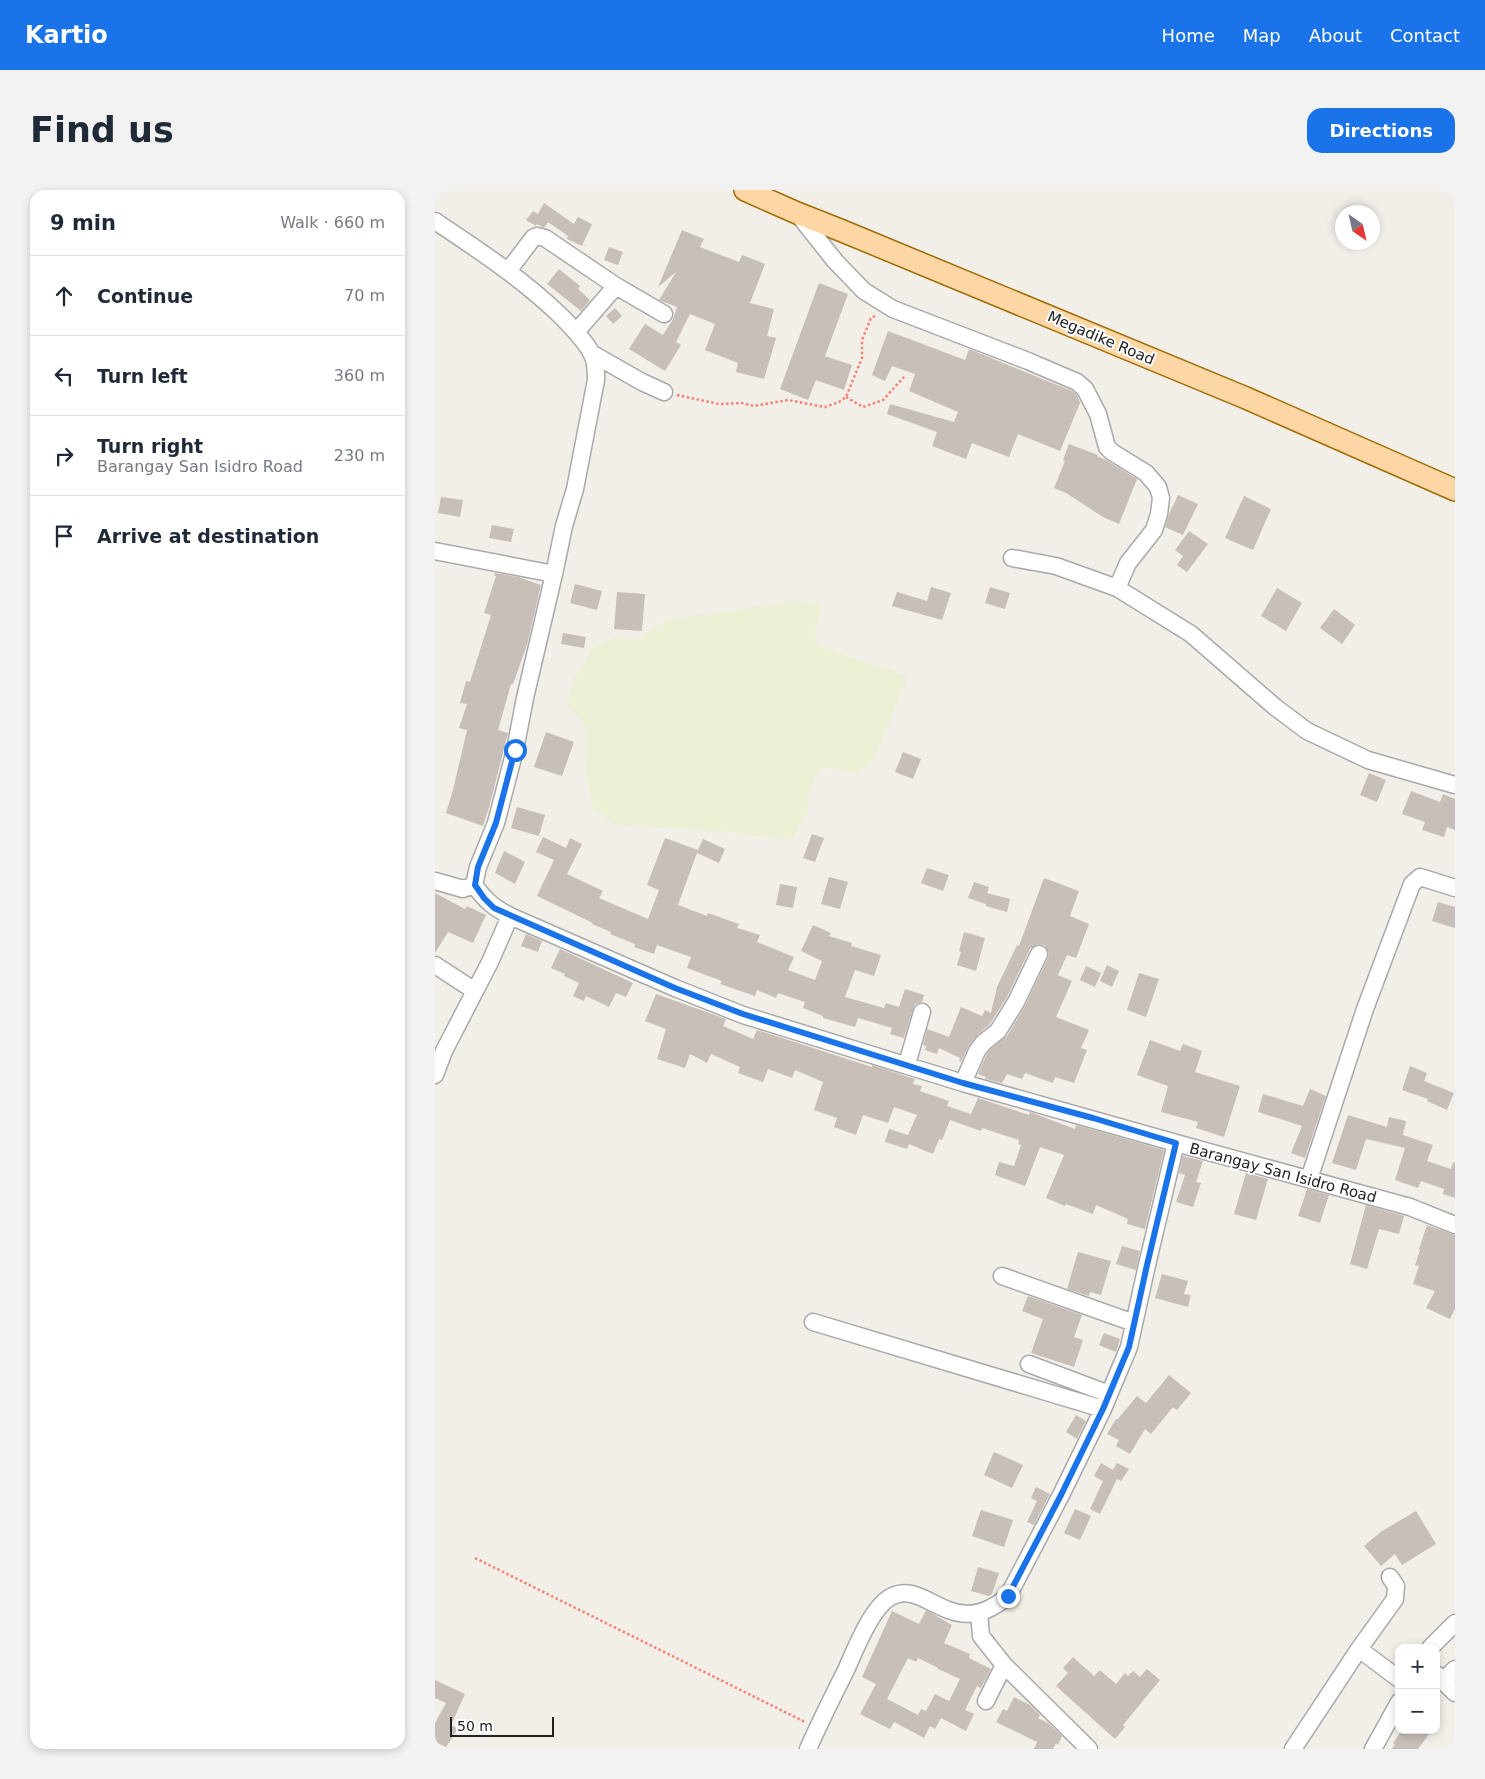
<!DOCTYPE html>
<meta charset="utf-8">
<style>
:root{--surface:#fff;--page:#f2f2f3;--text:#1f2937;--muted:#747a83;--line:#e0e1e3;--accent:#1a73e8}
body{margin:0;font-family:"DejaVu Sans",sans-serif;background:var(--page);color:var(--text)}
.controls{position:absolute;right:15px;bottom:15px;display:grid;overflow:hidden;border-radius:10px;box-shadow:0 2px 8px #0003}
.controls button{width:45px;height:45px;display:grid;place-items:center;padding:0;border:0;border-bottom:1px solid var(--line);background:var(--surface);color:var(--text);font:25px sans-serif}
.compass{position:absolute;left:900px;top:15px;width:45px;height:45px;border-radius:50%;background:var(--surface);box-shadow:0 2px 8px #0003;rotate:146deg}
.scale{position:absolute;left:15px;bottom:12px;width:104px;box-sizing:border-box;padding-left:5px;border:2px solid #222;border-top:0;font-size:14px;line-height:18px;white-space:nowrap;color:#222;-webkit-text-stroke:4px #fff;paint-order:stroke}
.stop{position:absolute;width:15px;height:15px;margin:-11px;border:4px solid #1a73e8;border-radius:50%;background:#fff}
.stop.end{background:#1a73e8;border-color:#fff;box-shadow:0 1px 5px #0008}
.list{margin:0;padding:0;list-style:none}
h2{display:flex;justify-content:space-between;align-items:center;height:65px;margin:0;padding:0 20px;font-size:21px}
h2 small{font-size:16px;font-weight:400;color:var(--muted)}
.list li{display:grid;grid-template-columns:32px 1fr auto;gap:15px;align-items:center;box-sizing:border-box;height:80px;padding:0 20px;border-top:1px solid var(--line)}
.list b{display:block;font-size:19px;white-space:nowrap}
.list p{margin:0;font-size:16px;white-space:nowrap;color:var(--muted)}
.list em{font-size:16px;font-style:normal;color:var(--muted)}
.icon{flex:none;width:28px;height:28px;fill:none;stroke:currentColor;stroke-width:2;stroke-linecap:round;stroke-linejoin:round}
.map{position:relative;flex:none;width:1020px;height:1559px;overflow:hidden;border-radius:15px}
header{display:flex;align-items:center;gap:30px;box-sizing:border-box;height:70px;padding:0 25px;background:var(--accent);color:#fff}
header strong{font-size:24px}
nav{display:flex;gap:28px;margin-inline-start:auto;font-size:18px}
.intro{display:flex;align-items:center;justify-content:space-between;box-sizing:border-box;height:120px;padding:0 30px}
h1{margin:0;font-size:35px}
.button{padding:12px 22px;border-radius:15px;background:var(--accent);color:#fff;font-size:18px;font-weight:700}
main{display:flex;gap:30px;padding:0 30px}
aside{flex:1;background:var(--surface);border-radius:15px;box-shadow:0 2px 8px #0003}
.map>svg:first-child{display:block}
.farmland{fill:#eef0d5}
.building{fill:#c7bfb8;fill-rule:evenodd}
.lines{fill:none;stroke-linecap:round;stroke-linejoin:round}
.minor-casing{stroke:#a9a9a9;stroke-width:19}
.major-casing{stroke:#a06b00;stroke-width:24}
.path{stroke:#fa8072;stroke-width:2.5;stroke-dasharray:2.5 2.5;stroke-linecap:butt}
.minor{stroke:#fff;stroke-width:16}
.major{stroke:#fcd6a4;stroke-width:21}
.route{stroke:#1a73e8;stroke-width:6}
.labels{text-anchor:middle;dominant-baseline:central;stroke-width:4;stroke-linejoin:round;paint-order:stroke}
.street-label{font-size:15px;fill:#222;stroke:#fff}
</style>
<header>
<strong>Kartio</strong>
<nav><a>Home</a><a>Map</a><a>About</a><a>Contact</a></nav>
</header>
<div class="intro"><h1>Find us</h1><a class="button">Directions</a></div>
<main>
<aside>
<h2>9 min<small>Walk · 660 m</small></h2>
<ul class="list">
<li><svg class="icon" aria-label="ahead" viewBox="0 0 24 24"><path d="M12 20V5M6 11l6-6 6 6"/></svg><div><b>Continue</b></div><em>70 m</em></li>
<li><svg class="icon" aria-label="left" viewBox="0 0 24 24"><path d="M17 20v-9H6M10 6l-5 5 5 5"/></svg><div><b>Turn left</b></div><em>360 m</em></li>
<li><svg class="icon" aria-label="right" viewBox="0 0 24 24"><path d="M7 20v-9h11M14 6l5 5-5 5"/></svg><div><b>Turn right</b><p>Barangay San Isidro Road</p></div><em>230 m</em></li>
<li><svg class="icon" aria-label="arrive" viewBox="0 0 24 24"><path d="M6 21V4h12l-3 4 3 4H6"/></svg><div><b>Arrive at destination</b></div></li>
</ul>
</aside>
<div class="map">
<svg width="1020" height="1559" viewBox="0 0 1020 1559">
<rect width="100%" height="100%" fill="#f2efe9"/>
<path class="farmland" d="M357 411 387 414 380 443 383 454 430 473 456 479 472 488 439 571 421 583 395 578 383 582 373 606V622L357 650 282 641 226 638 180 634 158 619 151 583 150 534 132 516 138 490 158 458 180 447 201 450 232 429 287 422Z"/>
<path class="building" d="M109 13 139 34 143 27 157 34 147 56 132 49 133 46 113 32 109 38 102 34 101 36 91 30 98 21 103 24Z
M247 40 269 49 265 57 304 72 307 65 330 74 315 113 339 119 332 146 341 148 329 189 301 182 303 173 270 160 280 134 255 124 241 152 246 155 230 181 194 159 210 134 228 145 238 129 242 117 224 110 241 82 223 97Z
M174 57 188 62 183 75 169 70Z
M124 79 145 96 143 99 155 110 146 121 112 94Z
M384 93 413 104 390 166 417 175 409 200 381 190 373 210 345 199Z
M180 118 187 126 178 134 171 126Z
M453 141 530 170 534 159 637 201 642 205 645 213 625 261 583 244 574 267 537 253 531 269 497 256 502 242 452 224 455 214 519 232 523 222 474 201 480 184 457 176 450 191 437 185Z
M634 254 663 265 662 266 671 270 702 289 684 334 668 327 631 303 619 298 630 271 628 270Z
M743 305 763 314 748 345 730 337 734 324Z
M809 306 836 319 818 360 790 348Z
M6 307 28 310 25 327 3 323Z
M57 335 79 339 76 352 54 348Z
M754 341 773 354 752 382 742 375 748 366 740 360Z
M60 383 83 387 106 395 92 455 78 494H76L63 540 73 543 55 614 48 636 11 623 18 600 32 540 24 538 32 514 25 513 31 491 35 492 56 425 49 423 61 386H59Z
M140 394 167 401 162 420 135 413Z
M496 397 516 403 507 430 457 416 462 402 492 411Z
M555 397 575 403 570 419 550 413Z
M842 398 867 413 851 441 826 426Z
M182 402 210 404 207 441 179 439Z
M899 419 920 435 907 454 885 438Z
M128 443 151 447 149 458 126 454Z
M111 542 139 552 127 586 99 577Z
M468 562 486 569 478 589 460 582Z
M934 583 951 590 942 612 925 605Z
M976 601 1005 612 1008 604 1020 609V640L1012 637 1009 647 987 640 990 632 967 624Z
M82 617 110 625 104 646 76 638Z
M377 644 389 648 380 672 368 668Z
M108 647 131 658 135 648 147 654 132 684 168 701 164 708 213 729 224 700 212 695 230 648 263 660 268 649 290 659 284 673 262 663 243 715 272 726 273 723 304 734 302 738 325 745 322 752 359 767 353 780 380 790 387 771 366 761 378 735 396 743 394 746 417 753 416 756 446 765 439 786 420 780 410 807 449 818 451 813 464 817 470 799 489 805 487 812 480 814 478 819 469 848 455 844 457 838 423 828 420 837 388 828V826L368 818 370 812 343 803 341 808 322 800 320 806 285 794 287 791 252 778 256 767 222 755 219 764 199 757 200 754 175 744 176 742 157 734 158 733 102 706 119 670 101 662Z
M69 661 90 672 80 694 60 683Z
M492 678 514 685 508 701 486 693Z
M394 687 413 692 405 719 386 714Z
M609 688 644 701 635 726 654 734 641 768 632 765 623 785 637 791 621 827 654 840 646 858 652 860 639 893 620 887 618 893 590 883 587 889 572 884 567 893 550 889 551 887 543 884 551 866 555 860 572 846 590 816 613 768 614 763 609 755 603 754 595 759 572 807 555 834 542 845 534 855 526 872 524 871 525 868 504 858 502 864 490 860 491 856 488 855 492 839 514 847 526 817 547 826 550 820 556 823 562 797 582 755 584 756Z
M539 692 554 697 552 703 575 709 572 722 551 716V714L533 708Z
M345 694 362 697 358 718 341 715Z
M0 703 30 719 32 716 51 725 38 753 13 742 0 763Z
M1003 712 1020 717V738L997 731Z
M529 742 550 748 541 781 522 775 526 762 524 761Z
M91 744 107 751 103 762 86 756Z
M125 759 198 793 191 807 181 803 174 817 151 806 149 811 138 806 144 793 129 786 130 784 116 778Z
M672 775 684 781 677 797 665 791Z
M651 776 666 783 660 797 645 790Z
M704 783 724 789 711 827 692 820Z
M221 804 291 829 288 836 318 849 322 840 437 877V875L480 889 478 894 487 896 485 901 514 911 512 916 536 924 543 908 594 925 595 922 640 939 641 935 729 960 710 1039 692 1034 693 1029 661 1015 658 1024 631 1014 630 1016 611 1008 629 965 605 957 590 996 560 985 564 972 579 976 586 955 583 954 584 950 547 938 546 941 515 930 507 950 504 949 498 964 474 954 472 959 450 952 454 939 473 945 482 925 459 917 453 933 428 925 421 945 399 937 402 928 379 920 388 892 360 880 357 888 333 879 328 892 303 883 305 877 276 864 272 873 255 864 250 878 222 869 231 839 210 831Z
M715 850 745 861 748 854 767 861 760 882 805 896 789 947 761 938 763 932 726 922 733 896 702 885Z
M975 876 992 883 989 891 1019 903 1012 920 992 911 993 909 967 900Z
M875 899 891 906 870 968 856 963 867 936 823 922 828 904 868 916Z
M913 925 952 937 954 927 971 931 968 945 998 955 992 971 1016 979 1018 972 1020 973V1008L1008 1004 1009 999 986 991 983 998 960 990 970 958 931 949 921 980 897 973Z
M748 966 768 971 761 992 766 993 758 1017 741 1012 750 985 744 983Z
M811 983 833 989 821 1030 799 1024Z
M872 999 894 1005 885 1033 863 1026Z
M931 1015 969 1026 964 1044 944 1039 932 1079 915 1074Z
M992 1035 1020 1045V1119L1015 1129 991 1118 1000 1101 978 1094 984 1076 980 1075 985 1060 984 1059Z
M687 1056 705 1061 701 1080 681 1074Z
M643 1062 676 1071 666 1105 655 1102 654 1106 632 1099Z
M727 1084 753 1091 749 1104 756 1105 753 1117 720 1108Z
M593 1106 647 1125 639 1147 648 1150 639 1177 596 1163 608 1129 587 1121Z
M669 1143 685 1149 681 1162 664 1155Z
M734 1185 756 1203 742 1220 738 1217 716 1244 710 1239 695 1264 681 1256 684 1250 672 1244 681 1229 682 1230 702 1206 711 1213Z
M641 1225 651 1231 642 1249 631 1242Z
M559 1262 588 1275 577 1298 549 1285Z
M666 1273 678 1280 682 1273 694 1279 686 1291 682 1289 665 1324 655 1319 668 1291 659 1286Z
M601 1297 615 1304 599 1335 592 1332 602 1311 596 1308Z
M640 1319 656 1326 645 1350 629 1343Z
M546 1320 578 1330 569 1357 537 1346Z
M981 1321 1001 1354 967 1375 960 1364 946 1376 929 1356 947 1341Z
M543 1377 564 1383 557 1404 554 1406 536 1401Z
M491 1420 517 1435 509 1453 535 1464 534 1468 556 1479 546 1498 542 1496 530 1520 539 1524 531 1541 506 1528 500 1539 495 1536 489 1548 459 1532 455 1539 425 1524 441 1494 427 1487 457 1421 484 1434ZM473 1468 481 1472 483 1468 503 1478V1479L525 1489 514 1511 500 1504 491 1521 486 1519 483 1525 452 1509Z
M638 1467 659 1486 665 1480 681 1494 690 1483 693 1486 698 1481 705 1487 712 1479 725 1490 688 1535 690 1537 680 1549 621 1496 633 1483 628 1478Z
M0 1490 30 1504 16 1535 23 1539 11 1557 0 1552V1533L11 1513 0 1508Z
M579 1507 595 1515 605 1525 603 1528 613 1533 627 1546 623 1555 621 1553 618 1559H599L602 1552 561 1532 568 1519 572 1521Z
M967 1540H997L983 1559H956L960 1555 958 1553Z"/>
<g class="lines">
<defs>
<path id="minor" d="M362 23 400 71 429 101 458 119 593 171 642 192 650 199 663 224 672 257 677 262 711 283 723 297 726 308 724 324 719 340 693 373 682 398
M0 31C45 61 89 90 128 128 138 139 150 150 157 164 161 172 161 180 161 190L140 299 129 336 119 384 90 508 80 560 61 633 43 677 39 695C51 711 58 717 75 726L240 798 308 825 528 893 741 953
M73 81 98 48 102 46 110 48 181 96 141 142
M181 96 229 124
M156 163 207 192 229 202
M0 361 119 384
M577 368 621 376 682 398 756 444 840 517 872 541 933 570 1020 595
M0 691 28 699 39 695
M0 775 40 801
M472 874 487 822
M0 885 9 861 55 772 75 726
M528 893 542 861 548 853 563 841 581 812 604 764
M874 989 930 819 977 694 985 687 1020 698
M567 1086 699 1133
M378 1132 668 1219
M594 1174 674 1204
M544 1423 546 1446 569 1475 654 1559
M995 1458 1020 1433
M924 1459 964 1489
M1001 1484 1020 1503
M1008 1491 1020 1479
M551 1511 569 1475
M373 1559C385 1532 398 1506 411 1480 420 1460 436 1419 454 1408 490 1385 516 1455 573 1406L626 1305 668 1219 694 1157 712 1075 741 953 975 1017 1020 1035
M858 1559 924 1459 960 1409 961 1396 955 1387
M938 1559 964 1512"/>
<path id="major" d="M310 0 362 23 405 40 811 208 1020 300"/>
</defs>
<use href="#minor" class="minor-casing"/>
<use href="#major" class="major-casing"/>
<path class="path" d="M242 205 284 214 307 213 319 216 353 210 390 217 404 212 411 207 427 168V150L436 128 440 126
M411 207 428 217 448 210 469 187
M40 1368 370 1532"/>
<use href="#minor" class="minor"/>
<use href="#major" class="major"/>
</g>
<g class="lines">
<path class="route" d="M80 560 61 633 43 677 40 695 49 708 59 718 240 798 308 824 528 893 658 928 741 953 712 1075 694 1157 668 1219 626 1305 573 1406"/>
</g>
<g class="labels">
<g class="street-label">
<text transform="translate(666 148) rotate(23)">Megadike Road</text>
<text transform="translate(848 983) rotate(15)">Barangay San Isidro Road</text>
</g>
</g>
</svg>
<div class="controls">
<button>+</button>
<button>−</button>
</div>
<svg class="compass" viewBox="-18 -18 36 36"><path d="M0-13l5 13h-10z" fill="#e53935"/><path d="M0 13l5-13h-10z" fill="#747a83"/></svg>
<div class="scale">50 m</div>
<div class="stop" style="left:80px;top:560px"></div>
<div class="stop end" style="left:573px;top:1406px"></div>
</div>
</main>
